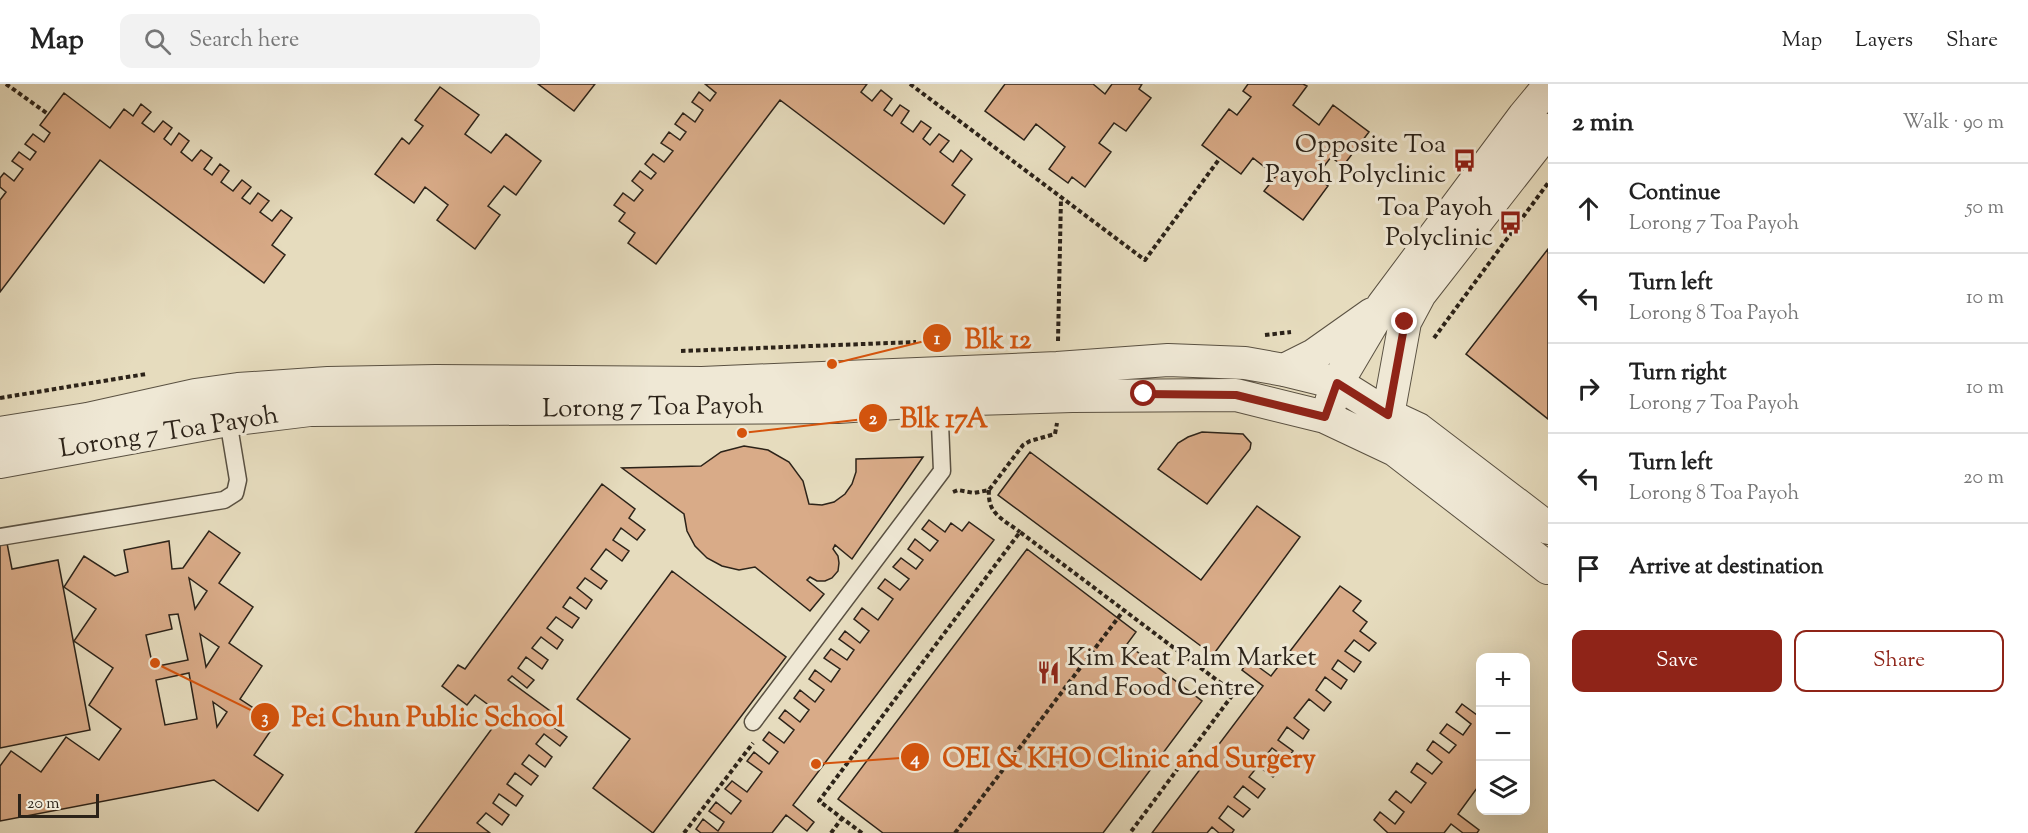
<!DOCTYPE html>
<meta charset="utf-8">
<style>
:root{--surface:#fff;--page:#f2f2f2;--text:#222;--muted:#767676;--line:#e0e0e0;--accent:#8f2418}
body{margin:0;font-family:"Sorts Mill Goudy",serif;background:var(--page);color:var(--text)}
.controls{position:absolute;right:18px;bottom:18px;display:grid;overflow:hidden;border-radius:12px;box-shadow:0 6px 24px #0002}
.controls button{width:54px;height:54px;display:grid;place-items:center;padding:0;border:0;border-bottom:2px solid var(--line);background:var(--surface);color:var(--text);font:30px sans-serif}
.scale{position:absolute;left:18px;bottom:15px;width:81px;box-sizing:border-box;padding-left:6px;border:3px solid #2c2319;border-top:0;font-size:16px;line-height:21px;white-space:nowrap;color:#2c2319;-webkit-text-stroke:4px #efe8d5;paint-order:stroke}
.stop{position:absolute;width:18px;height:18px;margin:-14px;border:4px solid #8f2418;border-radius:50%;background:#fff}
.stop.end{background:#8f2418;border-color:#fff;box-shadow:0 2px 6px #0008}
.list{margin:0;padding:0;list-style:none}
h2{display:flex;justify-content:space-between;align-items:center;height:78px;margin:0;padding:0 24px;font-size:26px}
h2 small{font-size:20px;font-weight:400;color:var(--muted)}
.list li{display:grid;grid-template-columns:39px 1fr auto;gap:18px;align-items:center;box-sizing:border-box;height:90px;padding:0 24px;border-top:2px solid var(--line)}
.list b{display:block;font-size:22px;white-space:nowrap}
.list p{margin:0;font-size:20px;white-space:nowrap;color:var(--muted)}
.list em{font-size:20px;font-style:normal;color:var(--muted)}
.actions{display:flex;gap:12px;padding:18px 24px}
.actions a{flex:1;padding:14px 0;border:2px solid var(--accent);border-radius:12px;text-align:center;font-size:21px;color:var(--accent)}
.actions .main{background:var(--accent);color:#fff}
.icon{flex:none;width:33px;height:33px;fill:none;stroke:currentColor;stroke-width:2;stroke-linecap:round;stroke-linejoin:round}
.map{position:relative;flex:none;width:1548px;height:749px;overflow:hidden}
header{display:flex;align-items:center;gap:36px;box-sizing:border-box;height:84px;padding:0 30px;background:var(--surface);border-bottom:2px solid var(--line)}
header strong{font-size:28px}
nav{display:flex;gap:33px;margin-inline-start:auto;font-size:21px}
.search{width:420px;height:54px;background:var(--page);display:flex;align-items:center;gap:15px;box-sizing:border-box;padding:0 21px;border-radius:12px;color:var(--muted);font-size:22px}
main{display:flex}
aside{flex:1;background:var(--surface)}
.map>svg:first-child{display:block}
.building{fill:#d9ab88;stroke:#2c2319;stroke-width:1.5;fill-rule:evenodd}
.lines{fill:none;stroke-linecap:round;stroke-linejoin:round}
.lane-casing{stroke:#5a5142;stroke-width:19}
.street-casing{stroke:#5a5142;stroke-width:34}
.path{stroke:#2c2319;stroke-width:4;stroke-dasharray:4.5 3;stroke-linecap:butt}
.lane{stroke:#efe8d5;stroke-width:16}
.street{stroke:#efe8d5;stroke-width:32}
.route{stroke:#8f2418;stroke-width:8}
.labels{text-anchor:middle;dominant-baseline:central;stroke-width:6;stroke-linejoin:round;paint-order:stroke}
.poi-label{font-size:26px;fill:#2c2319;stroke:#efe8d5;text-anchor:end}
.street-label{font-size:26px;fill:#2c2319;stroke:#efe8d5}
.leader{fill:none;stroke:#d5540d;stroke-width:2}
.callout-dot{fill:#d5540d;stroke:#efe8d5;stroke-width:2}
.mark-label{font-size:18px;text-anchor:middle;font-weight:bold;fill:#fff}
.callout-label{font-size:27px;text-anchor:middle;font-weight:bold;fill:#d5540d;stroke:#efe8d5;stroke-width:6;stroke-linejoin:round;paint-order:stroke}
</style>
<header>
<strong>Map</strong>
<div class="search"><svg class="icon" aria-label="search" viewBox="0 0 24 24"><circle cx="10" cy="10" r="6"/><path d="M15 15l6 6"/></svg>Search here</div>
<nav><a>Map</a><a>Layers</a><a>Share</a></nav>
</header>
<main>
<div class="map">
<svg width="1548" height="749" viewBox="0 0 1548 749">
<rect width="100%" height="100%" fill="#e6dcbe"/>
<filter id="stains"><feTurbulence type="fractalNoise" baseFrequency=".00333" numOctaves="4"/><feColorMatrix values="0 0 0 0 .2 0 0 0 0 .09 0 0 0 0 .02 0 0 0 .5 -.17"/></filter>
<radialGradient id="worn" r=".72"><stop offset=".6" stop-color="#630" stop-opacity="0"/><stop offset="1" stop-color="#630" stop-opacity=".3"/></radialGradient>
<path class="building" d="M538 0H595L574 27Z
M705 0H867L861 8 872 17 881 6 892 15 884 26 892 32 900 21 909 27 901 39 913 48 921 37 931 44 923 55 930 61 939 50 949 57 940 68 953 78 961 66 972 75 952 101 965 111 944 140 780 16 656 180 628 159 635 149 619 137 625 129 614 121 623 109 634 117 643 106 632 97 640 87 651 95 656 89 645 80 653 70 664 78 673 67 661 59 669 48 680 56 686 48 675 40 683 29 695 38 703 26 692 18 699 8 710 17 716 9Z
M1005 0H1093L1105 10 1112 0H1142L1139 5 1151 14 1126 47 1114 39 1099 59 1111 68 1085 103 1072 93 1068 99 1049 85 1065 63 1036 40 1024 56 985 27Z
M1248 0H1303L1307 2 1293 21 1319 41 1333 21 1369 48 1343 82 1331 73 1316 93 1328 102 1303 136 1264 107 1276 92 1253 74 1241 90 1202 61 1229 25 1237 31 1251 13 1243 7Z
M440 3 479 31 465 50 491 69 506 50 541 77 516 111 504 102 488 122 500 131 475 165 437 136 448 121 425 103 414 119 375 90 402 54 409 60 423 42 415 36Z
M64 9 110 44 124 25 133 32 141 20 151 28 142 39 154 48 163 37 172 44 164 55 171 61 179 49 189 57 181 68 192 77 201 66 212 74 204 85 212 91 220 80 229 87 221 98 233 107 242 96 251 103 242 114 250 120 258 109 269 117 260 128 272 137 281 126 292 134 272 161 285 171 264 199 100 76 0 208V116L6 108 0 103V94L4 89 14 97 23 85 12 77 19 68 30 76 36 68 25 60 33 50 44 58 50 49 40 41Z
M1548 165V335L1466 270Z
M1202 348 1243 350 1251 359 1250 365 1207 420 1158 385 1178 359 1188 353Z
M744 362 768 366 789 378 803 397 809 420 822 421 834 418 845 410 852 400 856 388V375L923 373 852 475 835 461 833 465 838 472 839 479 838 487 832 494 825 497H817L810 493 807 496 824 510 810 527 755 483 739 486 722 482 707 474 695 462 687 447 684 430 622 384 701 382 721 368Z
M1030 368 1201 496 1257 422 1300 453 1213 571 998 411Z
M602 400 635 425 629 434 645 446 637 456 621 444 613 456 629 467 622 477 606 465 591 485 607 497 601 505 585 494 577 504 592 516 586 525 570 513 563 523 579 534 572 544 556 533 547 544 563 556 557 565 541 553 532 564 548 576 542 585 526 573 518 584 534 596 527 604 512 592 508 596 557 632 551 641 567 653 560 662 544 650 536 660 552 673 545 683 529 671 522 680 538 692 531 701 515 689 507 700 523 712 516 722 499 710 493 719 509 731 502 741 486 729 477 739 490 749H415L502 631 475 611 467 621 442 602 458 581 465 585Z
M929 436 945 448 951 439 962 447 969 438 994 456 793 721 814 738 807 747 786 731 772 749H701L696 745 703 735 718 747 724 738 709 727 716 718 731 730 741 717 725 705 732 697 747 708 762 688 747 677 754 668 769 680 778 668 763 656 769 648 784 659 794 646 779 634 785 626 800 638 809 626 794 614 800 606 815 618 824 606 809 595 815 586 831 598 840 585 824 574 831 565 847 576 854 566 839 555 845 547 860 559 869 547 854 535 862 524 878 536 893 515 878 504 885 495 900 506 909 495 893 483 901 474 916 485 923 476 908 465 915 455 930 467 938 457 922 445Z
M209 447 240 469 219 499 253 523 229 559 262 582 240 615 276 639 254 671 283 691 258 727 214 696 0 737V682L11 667 41 688 66 653 99 676 121 645 89 621 113 584 74 557 96 525 64 503 84 472 115 492 128 488 124 466 169 457 172 485 183 484ZM189 494 207 507 195 525ZM178 530 188 576 153 583 146 551 172 545 169 531ZM200 550 219 563 206 583ZM189 589 197 635 165 641 156 596ZM213 618 227 628 217 643Z
M6 454 12 485 58 476 90 646 0 664V456Z
M1027 465 1136 548 1127 560 1202 617 1103 749H883L838 715Z
M672 487 786 573 653 749 593 704 630 655 577 615Z
M1340 502 1361 517 1353 527 1367 538 1360 547 1376 559 1369 567 1354 556 1345 567 1361 578 1354 588 1338 576 1332 585 1347 596 1341 605 1325 593 1316 606 1331 618 1324 627 1309 615 1294 634 1309 646 1303 655 1287 643 1278 656 1293 667 1287 675 1272 664 1264 674 1279 686 1273 693 1258 682 1249 693 1265 705 1258 714 1243 702 1234 713 1250 725 1243 733 1228 722 1219 734 1234 746 1232 749H1219L1212 743 1207 749H1152L1263 602 1242 586 1249 576 1271 592Z
M1462 620 1477 631 1480 627V700L1458 730 1479 746 1477 749H1463L1451 740 1444 749H1388L1374 736 1380 728 1395 740 1404 728 1389 716 1396 707 1411 719 1426 699 1411 688 1417 679 1432 690 1442 678 1427 666 1433 657 1449 669 1456 661 1440 649 1447 640 1463 651 1471 640 1456 628Z"/>
<g class="lines">
<defs>
<path id="lane" d="M0 453 224 416 235 409 238 396 228 336
M753 638 942 387 939 316"/>
<path id="street" d="M1284 286 1314 271 1372 230
M1331 318 1337 299 1383 221 1524 32 1548 3
M1388 331 1405 238 1420 210 1548 46
M0 349 87 335 195 311 238 305 328 299 436 297 702 299 1057 284 1168 276 1245 279 1284 286 1337 299 1388 331 1418 345 1548 444
M0 378 228 336 310 326 838 323 939 316 1072 312 1236 311 1325 333 1395 366 1548 484"/>
</defs>
<use href="#lane" class="lane-casing"/>
<use href="#street" class="street-casing"/>
<path class="path" d="M6 0 48 30
M910 0 1145 176 1220 74
M1265 251 1291 248
M1434 254 1548 99
M1058 257 1061 113
M681 267 916 258
M0 314 146 290
M989 406C987 430 1003 435 1020 448
M953 408 958 406 974 409 989 406 1023 361 1030 357 1055 350 1057 339
M684 749 753 659
M831 749 842 734
M862 749 819 717 1020 448 1234 609 1130 749
M955 749 1124 526"/>
<use href="#lane" class="lane"/>
<use href="#street" class="street"/>
</g>
<g class="lines">
<path class="route" d="M1144 310 1236 311 1325 333 1337 299 1388 331 1405 238"/>
</g>
<defs>
<symbol id="bus-bare" viewBox="-9 -9 18 18"><path d="M-5-6H5V4H4V6H2V4H-2V6H-4V4H-5ZM-3.5-4V0h7V-4ZM-3.5 1.2v1.5H-2V1.2ZM2 1.2v1.5H3.5V1.2Z" fill="#8f2418" stroke="#efe8d5" stroke-width="2.5" paint-order="stroke"/></symbol>
<symbol id="restaurant-bare" viewBox="-9 -9 18 18"><path d="M-5-6h1v4h1v-4h1v4h1v-4h1v5L-1.5 .5V6h-2V.5L-5-1ZM5-6V6H3V1.5H1.5Q1.5-4 5-6Z" fill="#8f2418" stroke="#efe8d5" stroke-width="2.5" paint-order="stroke"/></symbol>
</defs>
<g fill-rule="evenodd">
<use href="#bus-bare" x="1448" y="60" width="33" height="33"/>
<use href="#bus-bare" x="1494" y="122" width="33" height="33"/>
<use href="#restaurant-bare" x="1032" y="572" width="33" height="33"/>
</g>
<g class="labels">
<g class="poi-label">
<text x="1446" y="61">Opposite Toa<tspan x="1446" dy="30">Payoh Polyclinic</tspan></text>
<text x="1493" y="124">Toa Payoh<tspan x="1493" dy="30">Polyclinic</tspan></text>
<text x="1067" y="574" text-anchor="start">Kim Keat Palm Market<tspan x="1067" dy="30">and Food Centre</tspan></text>
</g>
<g class="street-label">
<text transform="translate(653 324) rotate(-1)">Lorong 7 Toa Payoh</text>
<text transform="translate(169 349) rotate(-9)">Lorong 7 Toa Payoh</text>
</g>
</g>
<path class="leader" d="M832 280L937 254M742 349L873 334M155 579L265 633M816 680L915 673"/>
<g class="callout-dot">
<circle cx="832" cy="280" r="6"/>
<circle cx="742" cy="349" r="6"/>
<circle cx="155" cy="579" r="6"/>
<circle cx="816" cy="680" r="6"/>
<circle cx="937" cy="254" r="15"/>
<circle cx="873" cy="334" r="15"/>
<circle cx="265" cy="633" r="15"/>
<circle cx="915" cy="673" r="15"/>
</g>
<g class="mark-label">
<text x="937" y="260">1</text>
<text x="873" y="340">2</text>
<text x="265" y="639">3</text>
<text x="915" y="680">4</text>
</g>
<g class="callout-label">
<text x="998" y="264">Blk 12</text>
<text x="944" y="343">Blk 17A</text>
<text x="428" y="642">Pei Chun Public School</text>
<text x="1129" y="683">OEI &amp; KHO Clinic and Surgery</text>
</g>
<rect width="100%" height="100%" filter="url(#stains)"/>
<rect width="100%" height="100%" fill="url(#worn)"/>
</svg>
<div class="controls">
<button>+</button>
<button>−</button>
<button><svg class="icon" aria-label="layers" viewBox="0 0 24 24"><path d="M12 4l9 5-9 5-9-5zM3 14l9 5 9-5"/></svg></button>
</div>
<div class="scale">20 m</div>
<div class="stop" style="left:1144px;top:310px"></div>
<div class="stop end" style="left:1405px;top:238px"></div>
</div>
<aside>
<h2>2 min<small>Walk · 90 m</small></h2>
<ul class="list">
<li><svg class="icon" aria-label="ahead" viewBox="0 0 24 24"><path d="M12 20V5M6 11l6-6 6 6"/></svg><div><b>Continue</b><p>Lorong 7 Toa Payoh</p></div><em>50 m</em></li>
<li><svg class="icon" aria-label="left" viewBox="0 0 24 24"><path d="M17 20v-9H6M10 6l-5 5 5 5"/></svg><div><b>Turn left</b><p>Lorong 8 Toa Payoh</p></div><em>10 m</em></li>
<li><svg class="icon" aria-label="right" viewBox="0 0 24 24"><path d="M7 20v-9h11M14 6l5 5-5 5"/></svg><div><b>Turn right</b><p>Lorong 7 Toa Payoh</p></div><em>10 m</em></li>
<li><svg class="icon" aria-label="left" viewBox="0 0 24 24"><path d="M17 20v-9H6M10 6l-5 5 5 5"/></svg><div><b>Turn left</b><p>Lorong 8 Toa Payoh</p></div><em>20 m</em></li>
<li><svg class="icon" aria-label="arrive" viewBox="0 0 24 24"><path d="M6 21V4h12l-3 4 3 4H6"/></svg><div><b>Arrive at destination</b></div></li>
</ul>
<div class="actions"><a class="main">Save</a><a>Share</a></div>
</aside>
</main>
